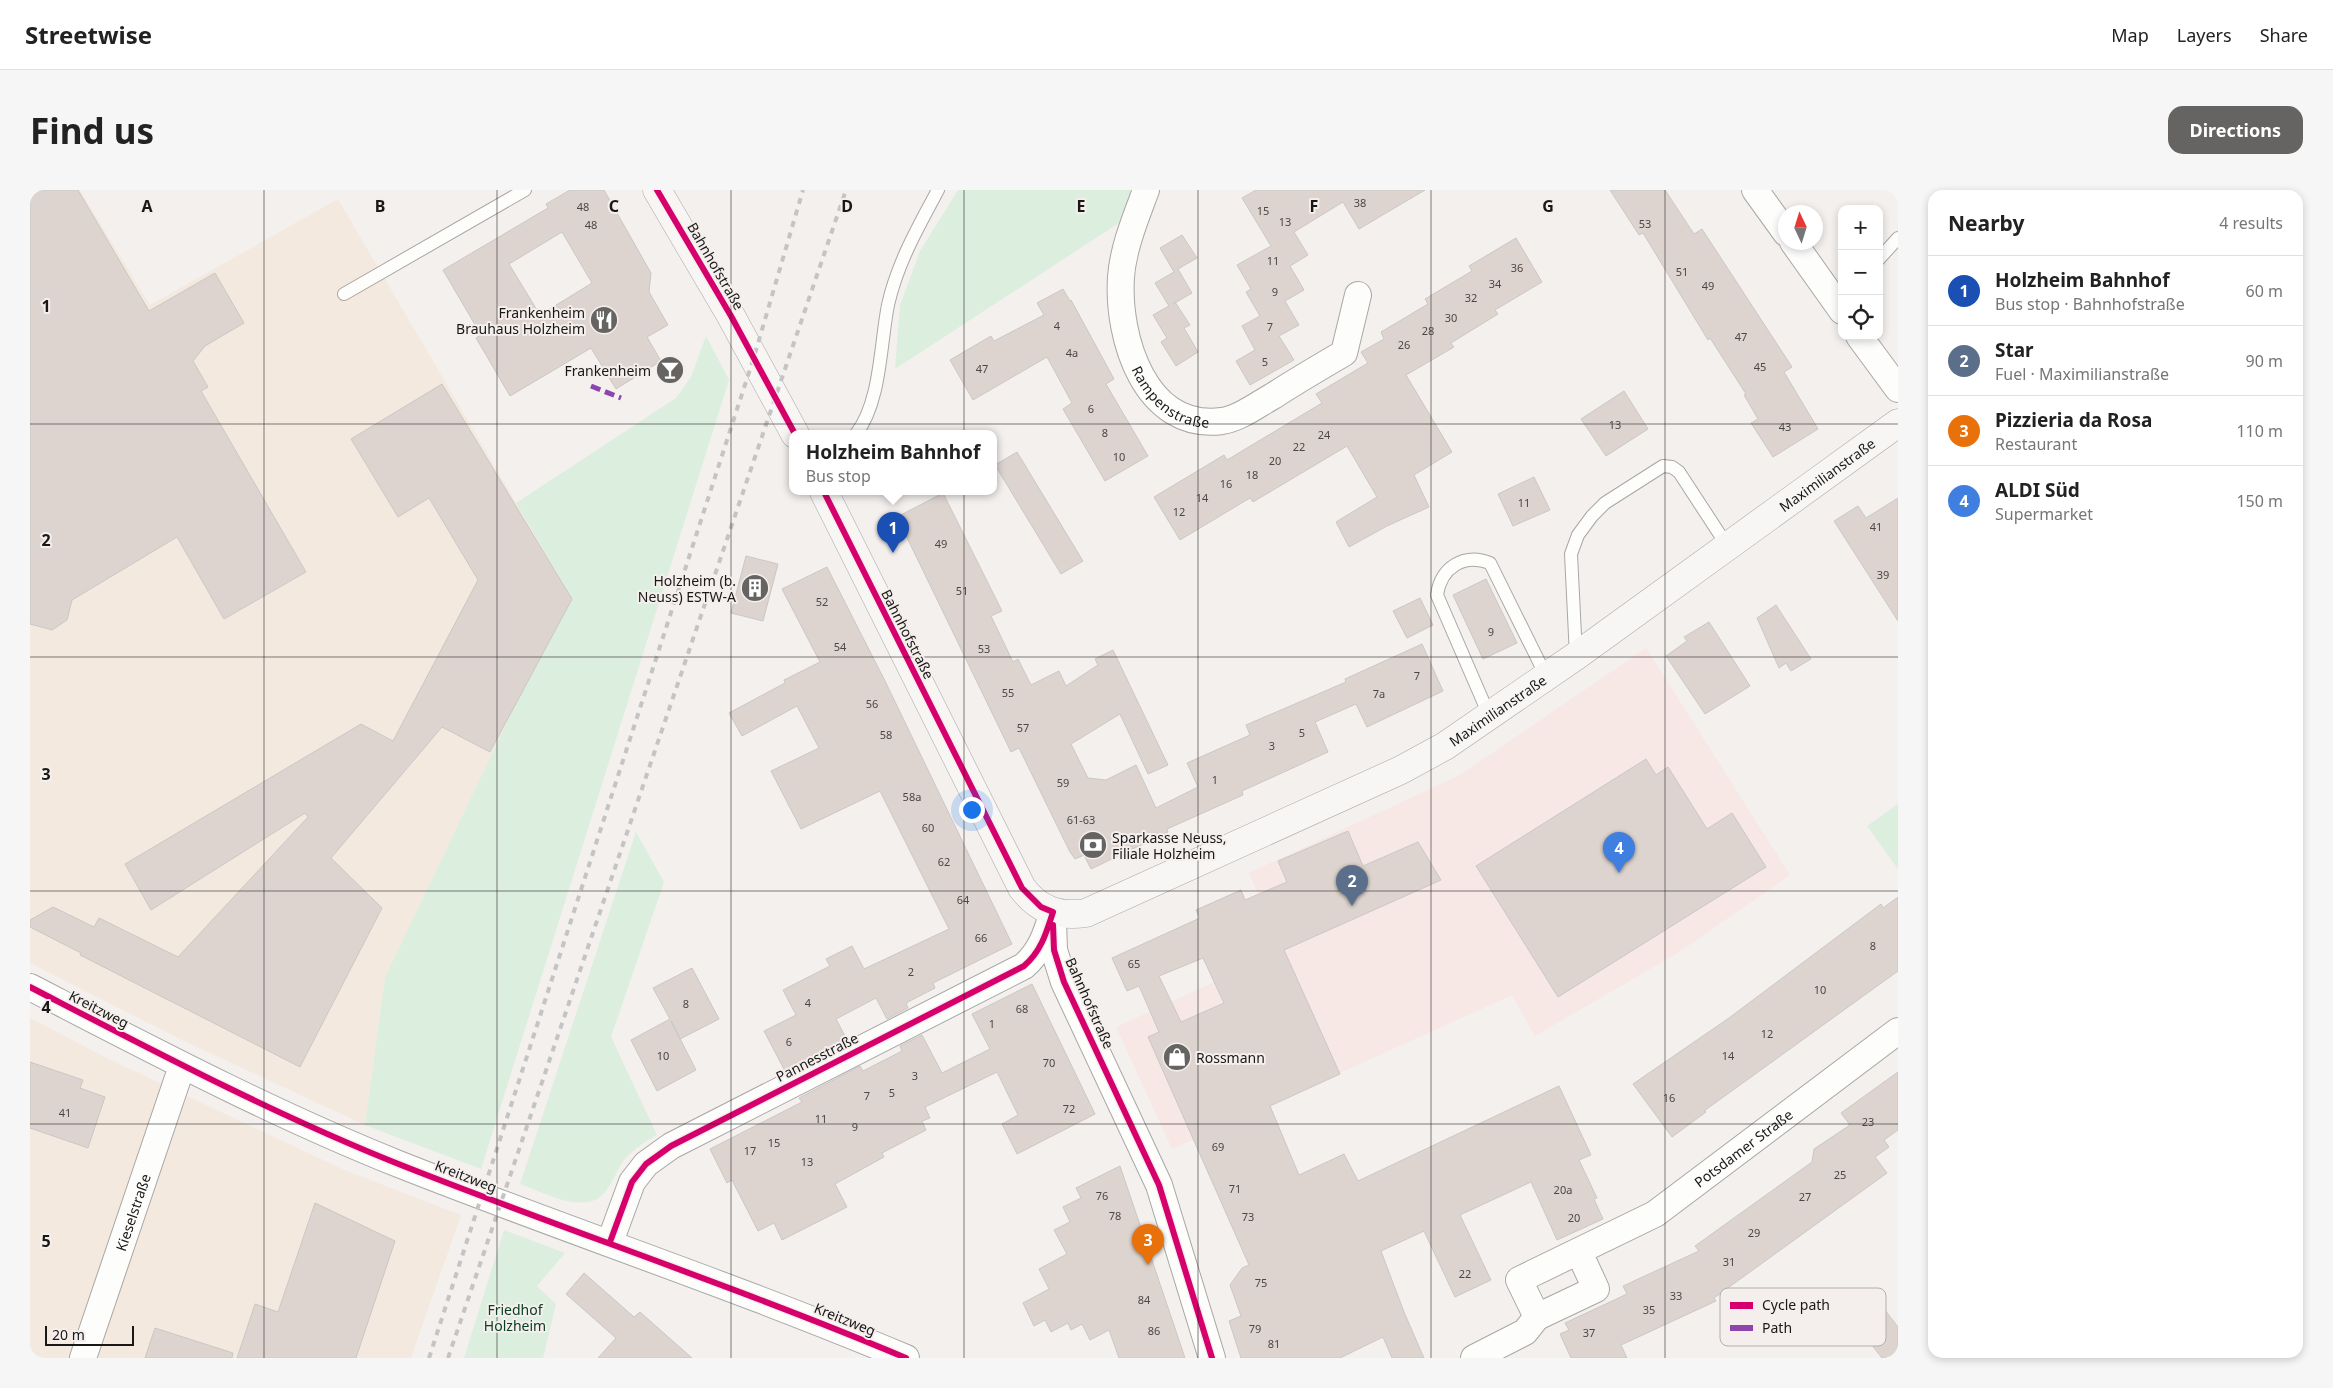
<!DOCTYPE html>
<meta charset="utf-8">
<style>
:root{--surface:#fff;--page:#f6f6f6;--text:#222;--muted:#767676;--line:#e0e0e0;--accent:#656462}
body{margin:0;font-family:"Noto Sans",sans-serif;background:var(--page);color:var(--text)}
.controls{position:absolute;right:15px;top:15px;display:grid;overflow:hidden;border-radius:10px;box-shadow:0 2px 8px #0003}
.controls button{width:45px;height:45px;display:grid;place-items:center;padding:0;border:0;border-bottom:1px solid var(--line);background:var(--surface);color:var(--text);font:25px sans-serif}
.compass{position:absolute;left:1748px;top:15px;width:45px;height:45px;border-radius:50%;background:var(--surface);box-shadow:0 2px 8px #0003;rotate:356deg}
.scale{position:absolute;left:15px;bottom:12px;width:89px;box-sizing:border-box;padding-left:5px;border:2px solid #191817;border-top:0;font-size:14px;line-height:18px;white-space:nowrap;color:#191817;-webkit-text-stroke:4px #f4efed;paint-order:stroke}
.you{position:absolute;left:941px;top:619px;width:18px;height:18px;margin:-12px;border:4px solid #fff;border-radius:50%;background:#1a73e8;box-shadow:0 0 0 8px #1a73e833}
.badge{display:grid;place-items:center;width:32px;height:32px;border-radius:50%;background:var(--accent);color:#fff;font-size:16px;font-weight:700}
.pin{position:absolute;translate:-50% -41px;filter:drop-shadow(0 1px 2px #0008)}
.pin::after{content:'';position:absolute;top:26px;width:18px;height:15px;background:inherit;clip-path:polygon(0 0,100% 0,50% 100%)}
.popup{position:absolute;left:759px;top:240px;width:208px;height:65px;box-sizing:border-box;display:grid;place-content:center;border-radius:10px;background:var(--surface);filter:drop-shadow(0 1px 4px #0005);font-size:16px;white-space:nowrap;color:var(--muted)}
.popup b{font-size:19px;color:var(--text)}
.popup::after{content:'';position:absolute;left:50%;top:100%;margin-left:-10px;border:10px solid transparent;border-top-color:var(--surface)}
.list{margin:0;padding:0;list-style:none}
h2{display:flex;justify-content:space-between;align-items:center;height:65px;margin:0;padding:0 20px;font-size:21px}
h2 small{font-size:16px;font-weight:400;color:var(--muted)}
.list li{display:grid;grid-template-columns:32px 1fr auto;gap:15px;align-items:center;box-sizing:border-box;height:70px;padding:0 20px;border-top:1px solid var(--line)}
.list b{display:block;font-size:19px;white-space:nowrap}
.list p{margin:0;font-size:16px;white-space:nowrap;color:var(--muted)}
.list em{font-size:16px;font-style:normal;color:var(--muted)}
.icon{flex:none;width:28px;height:28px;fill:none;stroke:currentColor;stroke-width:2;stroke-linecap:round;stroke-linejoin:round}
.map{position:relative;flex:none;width:1868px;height:1168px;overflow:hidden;border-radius:15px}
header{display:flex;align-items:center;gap:30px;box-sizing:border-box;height:70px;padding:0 25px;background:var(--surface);border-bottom:1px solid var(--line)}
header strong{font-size:24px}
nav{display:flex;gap:28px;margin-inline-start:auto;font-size:18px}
.intro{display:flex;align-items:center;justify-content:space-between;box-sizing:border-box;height:120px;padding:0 30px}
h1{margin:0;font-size:35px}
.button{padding:12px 22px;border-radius:15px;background:var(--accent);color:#fff;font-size:18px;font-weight:700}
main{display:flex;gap:30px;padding:0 30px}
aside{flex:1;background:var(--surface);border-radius:15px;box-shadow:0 2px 8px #0003}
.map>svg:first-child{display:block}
.commercial{fill:#f7e7e5}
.industrial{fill:#f4e9df}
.green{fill:#dceede}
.building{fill:#ded4cf;stroke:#cac7c6;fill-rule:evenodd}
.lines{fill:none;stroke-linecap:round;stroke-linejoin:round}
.lane-casing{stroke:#a9a7a5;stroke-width:14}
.street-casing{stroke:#a9a7a5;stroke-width:28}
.secondary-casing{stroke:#a9a7a5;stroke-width:29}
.lane{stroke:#fdfdfc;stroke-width:12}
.street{stroke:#fdfdfc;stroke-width:26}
.secondary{stroke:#f8f6f4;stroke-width:28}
.rail{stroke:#c5c4c4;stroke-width:4;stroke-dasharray:6 6;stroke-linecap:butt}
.quiet{stroke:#8e44ad;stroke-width:5;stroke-dasharray:10 5;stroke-linecap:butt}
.cycleway-casing{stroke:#f4efed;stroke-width:9}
.cycleway{stroke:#d6006c;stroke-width:6}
.grid{fill:none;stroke:#191817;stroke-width:1;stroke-opacity:0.55}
.labels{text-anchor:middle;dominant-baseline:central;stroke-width:4;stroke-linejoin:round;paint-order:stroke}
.number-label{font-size:11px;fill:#4a4745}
.street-label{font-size:14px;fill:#191817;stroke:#f4efed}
.poi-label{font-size:14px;fill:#191817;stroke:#f4efed;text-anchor:end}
.park-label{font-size:14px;fill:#08411e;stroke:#f4efed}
.key{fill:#f4efed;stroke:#b2aead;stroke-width:1}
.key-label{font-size:14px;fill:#191817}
.grid-label{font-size:16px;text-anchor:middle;font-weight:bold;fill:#191817;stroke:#f4efed;stroke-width:4;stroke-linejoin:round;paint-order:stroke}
</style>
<header>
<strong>Streetwise</strong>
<nav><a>Map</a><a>Layers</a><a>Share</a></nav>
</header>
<div class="intro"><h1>Find us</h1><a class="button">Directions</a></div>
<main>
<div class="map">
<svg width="1868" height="1168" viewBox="0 0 1868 1168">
<rect width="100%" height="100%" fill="#f3f0ee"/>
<path class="commercial" d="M1616 458 1760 685 1649 762 1505 846 1482 805 1142 959 1086 837 1252 761 1219 683 1430 585Z"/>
<path class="industrial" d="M7 0H50L120 115 308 9 539 403 355 787 335 935 156 852 0 773V4Z
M0 828 77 868 312 979 431 1025 381 1168H0Z"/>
<path class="green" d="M928 0H1101L1089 33 865 179 870 115 890 61Z
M676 146 699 190 451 979 335 935 355 787 539 403 486 313 646 208 661 187Z
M1868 614V679L1837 636Z
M606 642 634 692 581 847 627 945C616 951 605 958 596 968 583 982 580 1010 557 1012 534 1015 510 1001 490 994Z
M474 1040 535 1063 507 1096 526 1114 513 1168H434Z"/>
<path class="building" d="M9 0H48L119 121 185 83 214 133 175 156 163 171 178 197 171 201 276 382 194 429 147 347 42 410 37 430 22 440 0 434V5Z
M540 0H574L621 83 619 102 638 135 617 147 631 171 586 199 561 158 480 206 446 148 451 145 413 80 518 18 516 14ZM532 42 562 93 510 125 479 74Z
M1226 0H1395L1329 39 1313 12 1264 42 1278 65 1260 76 1274 100 1255 111 1269 135 1249 146 1264 170 1220 195 1206 171 1225 160 1212 136 1230 126 1216 102 1221 99 1207 75 1241 56 1212 8Z
M1580 0H1635L1664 44 1672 39 1762 177 1754 182 1788 239 1743 267 1721 233 1728 229 1714 205 1716 204 1680 148 1678 150 1613 43 1609 45Z
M1152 45 1167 68 1148 79 1162 103 1143 114 1145 112 1160 135 1154 138 1168 162 1146 176 1131 152 1137 148 1123 125 1139 116 1125 93 1144 82 1130 58Z
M1486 48 1512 92 1465 120 1468 124 1421 153 1424 157 1376 185 1422 262 1384 285 1399 317 1357 336 1319 357 1306 332 1347 307 1317 256 1223 312 1220 308 1150 350 1124 307 1194 265 1197 270 1292 213 1286 204 1338 173 1331 162 1354 149 1351 142 1398 114 1395 109 1442 81 1439 76Z
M1033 99 1040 111 1041 110 1084 189 1076 194 1118 266 1075 291 1033 219 1042 213 1017 167 943 210 920 170 961 146 964 151 1014 125 1007 113Z
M412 194 542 409 460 562 412 537 301 668 352 718 270 877 50 765 51 763 0 737V730L23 717 64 737 69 728 148 767 278 627 275 623 121 720 95 674 331 534 363 551 448 390 399 308 368 327 321 249Z
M1594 201 1618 239 1576 266 1551 229Z
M987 262 1053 371 1031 384 965 275Z
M1504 287 1520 320 1483 336 1468 304Z
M913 303 972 421 961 426 983 472 988 469 1001 495 1029 481 1036 496 1068 475 1065 469 1083 460 1138 575 1118 584 1090 524 1041 554 1058 588 1076 590 1106 575 1126 618 1168 597 1157 573 1220 545 1216 535 1316 492 1315 489 1392 454 1413 501 1337 537 1326 514 1285 532 1298 562 1212 601 1213 605 1137 639 1138 642 1061 679 1054 665 1045 669 1040 662 989 558 981 562 867 327Z
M1868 308V431L1804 331 1828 316 1836 328Z
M716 366 748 374 733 431 701 423Z
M797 377 856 493 982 754 903 793 905 798 876 813 878 818 857 829 846 808 806 829 817 850 755 881 734 841 766 825 753 800 800 776 796 769 822 756 834 779 919 739 850 601 771 639 741 581 789 558 767 516 712 546 699 523 755 493 754 490 790 472 752 399Z
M1456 389 1487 453 1453 469 1423 405Z
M1390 408 1403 435 1377 448 1363 421Z
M1746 415 1781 469 1761 481 1756 473 1749 478 1727 428Z
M1679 432 1720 496 1675 524 1636 466 1657 451 1654 447Z
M1616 569 1626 585 1638 577 1677 639 1702 623 1736 677 1528 807 1446 676Z
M1318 641 1333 676 1388 652 1411 690 1254 760 1310 884 1240 916 1269 985 1314 964 1328 991 1529 896 1561 965 1549 970 1567 1008 1564 1009 1573 1029 1527 1050 1501 992 1430 1025 1461 1090 1425 1107 1394 1041 1351 1061 1374 1122 1394 1168H1362L1353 1147 1310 1168H1211L1199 1131 1211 1126 1200 1095 1212 1078 1219 1075 1118 847 1129 842 1109 796 1097 801 1082 768 1170 728 1166 720 1211 700 1215 710 1257 692 1248 671ZM1173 768 1194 813 1151 832 1129 786Z
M1868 707V781L1674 921 1676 922 1642 947 1603 894 1699 828 1851 714 1853 718Z
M662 778 689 829 650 849 641 831 666 880 627 901 601 850 640 829 623 798Z
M1002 794 1065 924 987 964 972 934 988 925 967 882 895 917 900 928 892 931 896 940 852 963 854 967 805 994 817 1017 752 1050 744 1033 728 1041 702 990 697 993 680 959 772 912 769 908 830 876 833 881 872 861 870 856 892 845 912 883 960 859 942 824Z
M0 872 53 890 50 898 75 907 58 958 0 938Z
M1868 882V940L1854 950 1859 957 1845 967 1857 983 1684 1108 1686 1111 1591 1155 1597 1168H1541L1530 1144 1539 1140 1535 1133 1597 1104 1593 1096 1669 1061 1665 1056 1782 972 1784 959 1820 935 1811 923Z
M1090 976 1128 1088 1155 1168H1089L1079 1140 1060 1150 1052 1134 1041 1140 1038 1133 1021 1142 1015 1130 1004 1136 993 1113 1019 1099 1009 1079 1037 1064 1024 1040 1040 1032 1033 1017 1051 1008 1046 998Z
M285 1013 365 1051 326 1168H207L225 1114 248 1122Z
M554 1083 604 1127 610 1122 662 1168H568L586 1148 536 1104Z
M1848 1111 1868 1137V1168H1852L1823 1131Z
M125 1138 203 1163 202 1168H115Z"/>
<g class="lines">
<defs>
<path id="lane" d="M1849 69 1868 48
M314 104 495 0
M826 244C851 212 850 155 858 115 867 74 888 37 908 0
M1546 466 1541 364 1548 345 1562 326 1575 313 1633 276 1642 277 1649 282 1698 357
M1459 525 1407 405C1411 377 1434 363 1460 373L1516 486"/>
<g id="street">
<path id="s1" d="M1116 0C1106 27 1093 58 1091 87 1087 148 1115 241 1192 231 1210 228 1227 215 1243 206 1266 191 1290 177 1314 163L1328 105"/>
<path d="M1725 0 1756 43"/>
<path d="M1763 52 1812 121"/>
<path d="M1829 146 1868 199"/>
<path d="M1023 732 1024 760 1034 792 1129 995 1182 1168"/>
<path d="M0 797C122 860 243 924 371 975 538 1041 710 1098 876 1168"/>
<path d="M580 1052 602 992 616 974 641 956 994 776C1011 761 1016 744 1023 722"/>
<path d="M1507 1127 1566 1099 1549 1062"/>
<path id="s2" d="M53 1168 152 876"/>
<path id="s3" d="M1444 1168 1495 1142 1507 1127 1489 1090 1625 1024 1868 841"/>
</g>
<g id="secondary">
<path d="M627 0 701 126 765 244"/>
<path id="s4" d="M794 302 992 698C1009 720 1028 727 1056 723L1371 580 1415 556 1546 466 1868 233"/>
</g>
</defs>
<use href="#lane" class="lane-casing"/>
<use href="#street" class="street-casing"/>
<use href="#secondary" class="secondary-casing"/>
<use href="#lane" class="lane"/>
<use href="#street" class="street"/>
<use href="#secondary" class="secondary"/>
<path class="rail" d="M399 1168 724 167 773 0
M418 1168 816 0"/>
<path class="quiet" d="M561 196 591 208"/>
<defs>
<path id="cycleway" d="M627 0 701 126 765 244
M794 302 992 698 1011 717 1023 722
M1023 735 1024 760 1034 792 1129 995 1182 1168
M0 797C122 860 243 924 371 975 538 1041 710 1098 876 1168
M580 1052 602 992 616 974 641 956 994 776C1011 761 1016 744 1023 722"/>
</defs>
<use href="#cycleway" class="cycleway-casing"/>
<use href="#cycleway" class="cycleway"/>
</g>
<path class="grid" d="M234 0V1168M467 0V1168M701 0V1168M934 0V1168M1168 0V1168M1401 0V1168M1635 0V1168M0 234H1868M0 467H1868M0 701H1868M0 934H1868"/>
<defs>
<symbol id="restaurant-disc" viewBox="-11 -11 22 22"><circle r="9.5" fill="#656462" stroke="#f4efed"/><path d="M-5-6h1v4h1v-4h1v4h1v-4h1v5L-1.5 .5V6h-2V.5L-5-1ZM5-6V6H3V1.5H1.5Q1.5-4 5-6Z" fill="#fff"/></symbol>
<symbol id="bar-disc" viewBox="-11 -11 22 22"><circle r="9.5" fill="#656462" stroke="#f4efed"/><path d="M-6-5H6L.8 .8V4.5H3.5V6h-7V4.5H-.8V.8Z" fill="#fff"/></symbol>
<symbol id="building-disc" viewBox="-11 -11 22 22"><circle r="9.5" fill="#656462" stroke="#f4efed"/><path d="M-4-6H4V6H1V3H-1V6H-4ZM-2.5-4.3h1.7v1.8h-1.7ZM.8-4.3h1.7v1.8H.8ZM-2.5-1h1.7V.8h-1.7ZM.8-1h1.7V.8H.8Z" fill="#fff"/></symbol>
<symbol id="bank-disc" viewBox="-11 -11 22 22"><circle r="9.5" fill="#656462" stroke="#f4efed"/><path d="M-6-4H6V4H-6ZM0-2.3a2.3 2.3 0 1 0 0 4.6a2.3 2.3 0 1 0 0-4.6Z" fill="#fff"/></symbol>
<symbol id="shop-disc" viewBox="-11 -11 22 22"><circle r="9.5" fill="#656462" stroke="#f4efed"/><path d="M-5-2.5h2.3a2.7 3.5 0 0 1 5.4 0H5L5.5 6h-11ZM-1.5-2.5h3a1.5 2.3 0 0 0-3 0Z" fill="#fff"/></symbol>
</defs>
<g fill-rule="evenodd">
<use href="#restaurant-disc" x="558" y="114" width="32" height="32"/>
<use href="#bar-disc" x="624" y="164" width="32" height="32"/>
<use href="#building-disc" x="709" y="382" width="32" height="32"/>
<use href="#bank-disc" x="1047" y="639" width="32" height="32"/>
<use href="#shop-disc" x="1131" y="851" width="32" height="32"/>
</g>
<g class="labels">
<g class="number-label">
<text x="1330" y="12">38</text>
<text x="553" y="16">48</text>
<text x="1233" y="20">15</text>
<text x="1255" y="31">13</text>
<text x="1615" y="33">53</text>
<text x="561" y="34">48</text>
<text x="1243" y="70">11</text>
<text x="1487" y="77">36</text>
<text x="1652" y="81">51</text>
<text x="1465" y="93">34</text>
<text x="1678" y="95">49</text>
<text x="1245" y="101">9</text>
<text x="1441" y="107">32</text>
<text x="1421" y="127">30</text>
<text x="1027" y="135">4</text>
<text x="1240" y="136">7</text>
<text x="1398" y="140">28</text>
<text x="1711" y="146">47</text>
<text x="1374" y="154">26</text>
<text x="1042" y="162">4a</text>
<text x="1235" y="171">5</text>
<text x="1730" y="176">45</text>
<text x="952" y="178">47</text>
<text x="1061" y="218">6</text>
<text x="1585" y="234">13</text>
<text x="1755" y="236">43</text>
<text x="1075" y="242">8</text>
<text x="1294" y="244">24</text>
<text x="1269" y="256">22</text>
<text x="1089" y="266">10</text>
<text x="1245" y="270">20</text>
<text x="1222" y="284">18</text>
<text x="1196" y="293">16</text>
<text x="1172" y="307">14</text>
<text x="1494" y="312">11</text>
<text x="1149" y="321">12</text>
<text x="1846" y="336">41</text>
<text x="911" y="353">49</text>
<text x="1853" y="384">39</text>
<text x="932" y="400">51</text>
<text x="792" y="411">52</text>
<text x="1461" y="441">9</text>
<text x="810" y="456">54</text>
<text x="954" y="458">53</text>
<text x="1387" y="485">7</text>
<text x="978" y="502">55</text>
<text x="1349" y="503">7a</text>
<text x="842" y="513">56</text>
<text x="993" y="537">57</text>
<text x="1272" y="542">5</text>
<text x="856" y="544">58</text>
<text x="1242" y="555">3</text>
<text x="1185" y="589">1</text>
<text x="1033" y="592">59</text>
<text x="882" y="606">58a</text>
<text x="1051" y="629">61-63</text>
<text x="898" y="637">60</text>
<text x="914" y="671">62</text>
<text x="933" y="709">64</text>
<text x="951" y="747">66</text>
<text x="1843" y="755">8</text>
<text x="1104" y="773">65</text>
<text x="881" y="781">2</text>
<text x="1790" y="799">10</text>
<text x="778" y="812">4</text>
<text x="656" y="813">8</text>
<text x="992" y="818">68</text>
<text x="962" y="833">1</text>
<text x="1737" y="843">12</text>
<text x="759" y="851">6</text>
<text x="633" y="865">10</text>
<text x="1698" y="865">14</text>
<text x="1019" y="872">70</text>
<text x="885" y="885">3</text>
<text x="862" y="902">5</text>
<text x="837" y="905">7</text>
<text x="1639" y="907">16</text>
<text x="1039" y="918">72</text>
<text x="35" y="922">41</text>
<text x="791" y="928">11</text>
<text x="1838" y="931">23</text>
<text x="825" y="936">9</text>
<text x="744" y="952">15</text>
<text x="1188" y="956">69</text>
<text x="720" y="960">17</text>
<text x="777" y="971">13</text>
<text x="1810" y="984">25</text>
<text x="1205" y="998">71</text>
<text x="1533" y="999">20a</text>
<text x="1072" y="1005">76</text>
<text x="1775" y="1006">27</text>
<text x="1085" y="1025">78</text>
<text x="1218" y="1026">73</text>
<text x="1544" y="1027">20</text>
<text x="1724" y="1042">29</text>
<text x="1699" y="1071">31</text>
<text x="1435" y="1083">22</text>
<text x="1231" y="1092">75</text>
<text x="1646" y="1105">33</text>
<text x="1114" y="1109">84</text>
<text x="1619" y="1119">35</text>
<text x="1225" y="1138">79</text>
<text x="1124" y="1140">86</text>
<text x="1559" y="1142">37</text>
<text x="1244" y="1153">81</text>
</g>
<g class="street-label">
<text transform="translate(686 76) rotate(60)">Bahnhofstraße</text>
<text stroke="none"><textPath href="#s1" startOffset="231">Rampenstraße</textPath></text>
<text stroke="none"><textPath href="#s4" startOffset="1380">Maximilianstraße</textPath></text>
<text transform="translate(878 444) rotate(63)">Bahnhofstraße</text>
<text stroke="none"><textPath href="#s4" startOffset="975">Maximilianstraße</textPath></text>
<text transform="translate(1060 813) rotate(66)">Bahnhofstraße</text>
<text transform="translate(69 819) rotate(27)">Kreitzweg</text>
<text transform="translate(787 867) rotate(-27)">Pannesstraße</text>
<text stroke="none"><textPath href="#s3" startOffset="379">Potsdamer Straße</textPath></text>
<text transform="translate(436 986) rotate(21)">Kreitzweg</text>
<text stroke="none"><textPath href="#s2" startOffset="154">Kieselstraße</textPath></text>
<text transform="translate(815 1129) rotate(22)">Kreitzweg</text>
</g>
<g class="poi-label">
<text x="555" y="122">Frankenheim<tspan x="555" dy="16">Brauhaus Holzheim</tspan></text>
<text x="621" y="180">Frankenheim</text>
<text x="706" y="390">Holzheim (b.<tspan x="706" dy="16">Neuss) ESTW-A</tspan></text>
<text x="1082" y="647" text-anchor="start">Sparkasse Neuss,<tspan x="1082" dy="16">Filiale Holzheim</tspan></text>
<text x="1166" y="867" text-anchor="start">Rossmann</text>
</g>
<g class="park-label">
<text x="485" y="1119">Friedhof<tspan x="485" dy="16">Holzheim</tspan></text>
</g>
</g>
<rect x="1690" y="1098" width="166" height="58" rx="8" class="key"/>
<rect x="1700" y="1112" width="23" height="7" fill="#d6006c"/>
<rect x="1700" y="1135" width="23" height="6" fill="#8e44ad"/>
<g class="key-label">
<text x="1732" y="1120">Cycle path</text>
<text x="1732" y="1143">Path</text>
</g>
<g class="grid-label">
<text x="117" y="22">A</text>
<text x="350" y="22">B</text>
<text x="584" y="22">C</text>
<text x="817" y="22">D</text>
<text x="1051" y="22">E</text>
<text x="1284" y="22">F</text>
<text x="1518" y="22">G</text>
<text x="16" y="122">1</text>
<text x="16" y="356">2</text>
<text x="16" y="590">3</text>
<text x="16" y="823">4</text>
<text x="16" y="1057">5</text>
</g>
</svg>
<div class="controls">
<button>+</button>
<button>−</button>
<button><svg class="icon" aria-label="locate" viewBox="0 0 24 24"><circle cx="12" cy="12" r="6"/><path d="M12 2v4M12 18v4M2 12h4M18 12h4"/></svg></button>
</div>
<svg class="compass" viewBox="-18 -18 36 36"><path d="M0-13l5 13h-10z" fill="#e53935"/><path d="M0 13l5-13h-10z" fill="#767676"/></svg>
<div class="scale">20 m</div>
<div class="you"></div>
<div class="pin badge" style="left:863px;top:363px;background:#1a4fb4">1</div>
<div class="popup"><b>Holzheim Bahnhof</b>Bus stop</div>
<div class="pin badge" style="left:1322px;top:716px;background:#5c6f8a">2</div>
<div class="pin badge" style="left:1118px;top:1075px;background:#e8710a">3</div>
<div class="pin badge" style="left:1589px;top:683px;background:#3f7fe0">4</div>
</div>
<aside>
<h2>Nearby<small>4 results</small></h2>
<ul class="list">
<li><span class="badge" style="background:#1a4fb4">1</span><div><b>Holzheim Bahnhof</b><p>Bus stop · Bahnhofstraße</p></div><em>60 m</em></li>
<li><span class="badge" style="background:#5c6f8a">2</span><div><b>Star</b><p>Fuel · Maximilianstraße</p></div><em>90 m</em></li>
<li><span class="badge" style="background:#e8710a">3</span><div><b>Pizzieria da Rosa</b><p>Restaurant</p></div><em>110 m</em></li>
<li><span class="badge" style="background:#3f7fe0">4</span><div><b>ALDI Süd</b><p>Supermarket</p></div><em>150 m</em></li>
</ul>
</aside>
</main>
